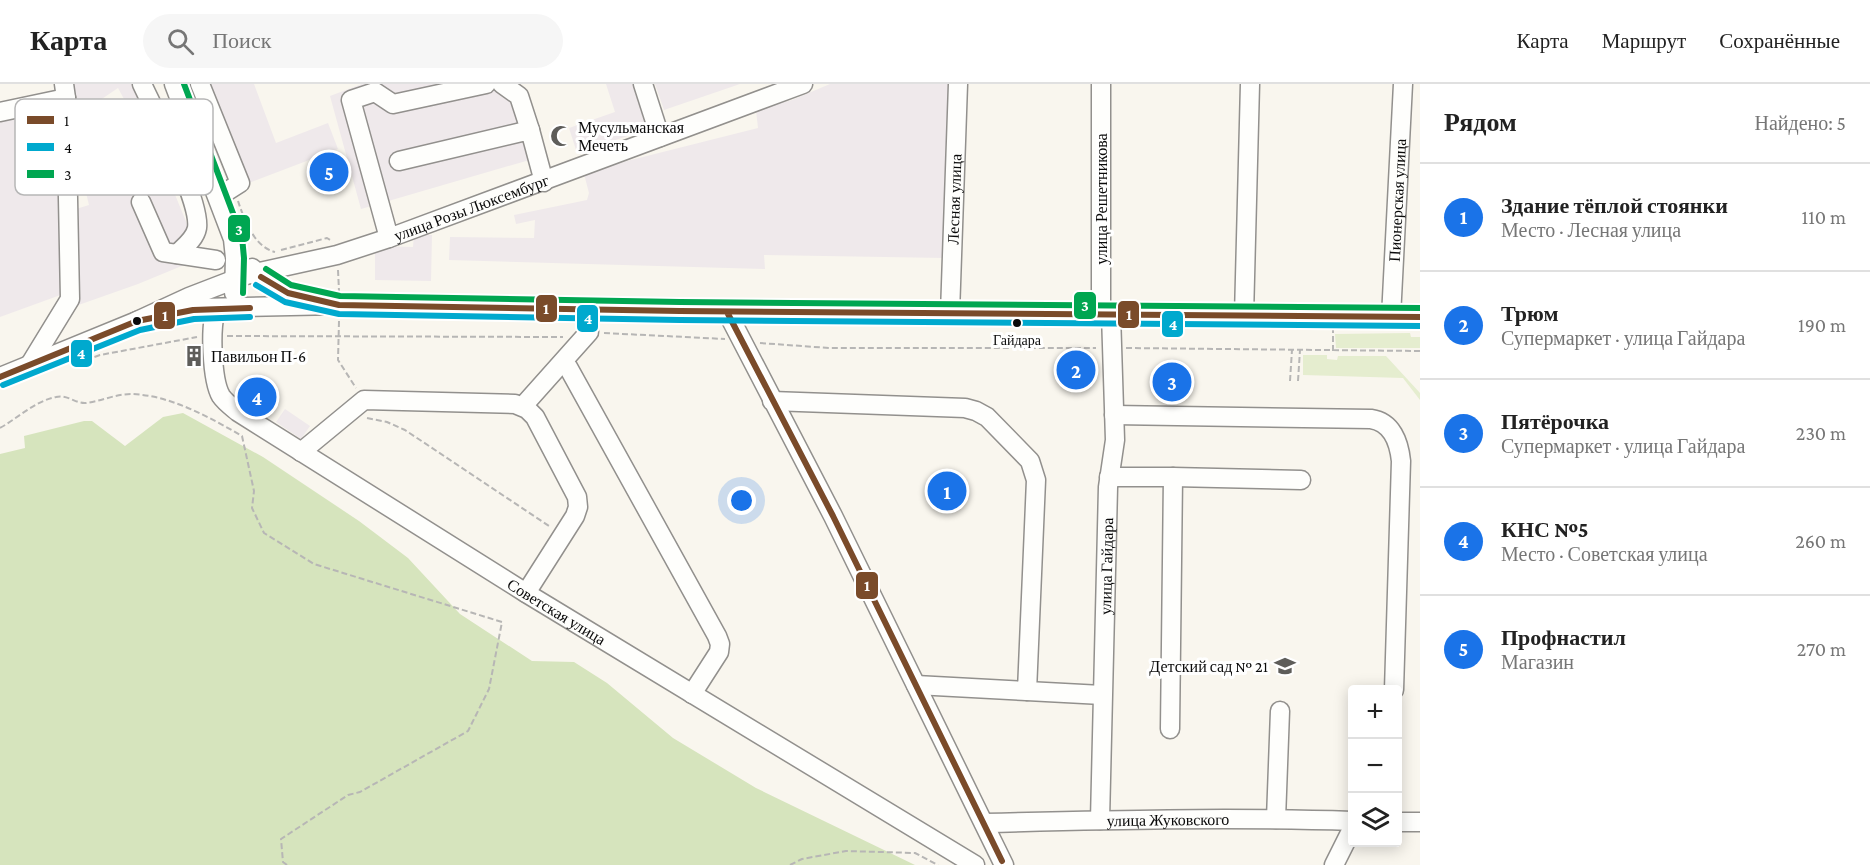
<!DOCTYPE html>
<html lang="ru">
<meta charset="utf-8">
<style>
:root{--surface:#fff;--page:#f6f6f6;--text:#222;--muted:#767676;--line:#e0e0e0;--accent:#1a73e8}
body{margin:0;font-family:"Crimson Pro",serif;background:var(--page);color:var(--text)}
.controls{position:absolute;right:18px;bottom:18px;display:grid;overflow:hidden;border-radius:6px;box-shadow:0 3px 15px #0003}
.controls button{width:54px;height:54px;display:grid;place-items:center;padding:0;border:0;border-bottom:2px solid var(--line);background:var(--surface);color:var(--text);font:30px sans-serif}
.you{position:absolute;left:742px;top:417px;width:21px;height:21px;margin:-15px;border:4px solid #fff;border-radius:50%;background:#1a73e8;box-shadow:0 0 0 9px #1a73e833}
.badge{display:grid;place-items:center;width:39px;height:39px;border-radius:50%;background:var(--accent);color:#fff;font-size:20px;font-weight:700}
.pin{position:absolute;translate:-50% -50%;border:3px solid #fff;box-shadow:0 2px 6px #0006}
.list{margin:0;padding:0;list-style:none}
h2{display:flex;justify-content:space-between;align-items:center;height:78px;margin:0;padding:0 24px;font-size:26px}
h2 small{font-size:20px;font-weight:400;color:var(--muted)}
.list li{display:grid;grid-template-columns:39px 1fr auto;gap:18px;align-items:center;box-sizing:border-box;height:108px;padding:0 24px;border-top:2px solid var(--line)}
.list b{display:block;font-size:22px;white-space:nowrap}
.list p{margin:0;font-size:20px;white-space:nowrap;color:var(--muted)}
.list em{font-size:20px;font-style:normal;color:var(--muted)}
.icon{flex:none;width:33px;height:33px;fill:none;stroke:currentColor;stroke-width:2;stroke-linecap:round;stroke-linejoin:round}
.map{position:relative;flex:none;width:1420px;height:781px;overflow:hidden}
header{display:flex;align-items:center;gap:36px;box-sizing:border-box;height:84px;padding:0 30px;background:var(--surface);border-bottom:2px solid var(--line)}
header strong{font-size:28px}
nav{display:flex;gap:33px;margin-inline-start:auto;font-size:21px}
.search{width:420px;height:54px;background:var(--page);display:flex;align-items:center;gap:15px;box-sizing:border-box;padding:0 21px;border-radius:33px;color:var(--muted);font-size:22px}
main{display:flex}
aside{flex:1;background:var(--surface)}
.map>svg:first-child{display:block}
.industrial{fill:#efe9eb}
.green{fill:#e5edcf}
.forest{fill:#d6e4bd}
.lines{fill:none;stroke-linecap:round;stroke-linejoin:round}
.minor-casing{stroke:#92908d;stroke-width:21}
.path{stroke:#b7b6b5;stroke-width:2;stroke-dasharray:6 3;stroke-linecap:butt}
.minor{stroke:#fefefc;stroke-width:18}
.bus-1-casing{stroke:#fff;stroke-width:10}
.bus-2-casing{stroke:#fff;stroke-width:10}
.bus-3-casing{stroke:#fff;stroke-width:10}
.bus-1{stroke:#7a4b2a;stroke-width:6}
.bus-2{stroke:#00a9ce;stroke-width:6}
.bus-3{stroke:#00a651;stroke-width:6}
.bus-dot{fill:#0a0a0a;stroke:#fff;stroke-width:2}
.labels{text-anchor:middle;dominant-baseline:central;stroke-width:6;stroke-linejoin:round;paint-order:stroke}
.bus-label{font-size:14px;fill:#0a0a0a;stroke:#fff}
.poi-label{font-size:16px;fill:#0a0a0a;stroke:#fff;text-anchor:start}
.street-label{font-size:16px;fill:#0a0a0a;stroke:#fff}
.key{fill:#fff;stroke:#b6b6b6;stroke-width:1.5}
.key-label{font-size:16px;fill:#0a0a0a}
.line-badge{stroke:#fff;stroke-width:2}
.badge-label{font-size:16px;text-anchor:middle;font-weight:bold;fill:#fff}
</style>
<header>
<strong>Карта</strong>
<div class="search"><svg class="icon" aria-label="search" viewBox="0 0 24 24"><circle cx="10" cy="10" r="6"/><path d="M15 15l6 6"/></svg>Поиск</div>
<nav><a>Карта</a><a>Маршрут</a><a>Сохранённые</a></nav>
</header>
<main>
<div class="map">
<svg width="1420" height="781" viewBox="0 0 1420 781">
<rect width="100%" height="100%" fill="#f9f6ee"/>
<path class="industrial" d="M72 0H149L176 87 166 92 118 4 78 31 69 14Z
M197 0H254L276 59 328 39 338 65 238 103Z
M362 0H520L543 72 361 125 330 12Z
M606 0H638L654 43 577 69 569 44 615 28Z
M655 0H740L664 26Z
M830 0H949L945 174 764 171 765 185 449 176 450 153 534 154 535 136 516 140 514 131 587 116 589 109 584 90 627 77 758 44 756 26 792 16Z
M54 22 63 129 89 121 72 52 81 49 91 76 118 64 142 110 169 96 201 174 138 200 70 224 66 209 0 233V31Z
M414 151H432L431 197 375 196V162L413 163Z
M285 325 310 342 301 355 276 338Z"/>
<path class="green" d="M1410 249 1411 253H1420V264H1336L1335 250Z
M1303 271H1327V275L1337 276 1338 272H1386L1420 309V316L1403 294 1303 291Z"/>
<path class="forest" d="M183 329 263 373 359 437 408 474 460 530 532 577 574 578 607 599 673 654 756 704 915 781H0V370L25 364 24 352 84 337H92L125 362 163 333Z"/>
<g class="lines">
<defs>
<g id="minor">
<path d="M142 0C155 28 201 118 197 144 195 155 184 163 177 170"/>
<path d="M174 0 233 155 235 174 234 209"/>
<path d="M200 0 240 99 218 113"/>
<path d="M502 0 519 12 530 46"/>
<path d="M643 0 660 53"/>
<path d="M0 28 66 14"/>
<path d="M399 77 530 46 544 98"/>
<path d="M141 118 163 168 216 176"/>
<path d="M389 154 351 16 375 8 393 20 486 0"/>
<path d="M252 184C268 201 288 210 311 215"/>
<path id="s1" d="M217 224C209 239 212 297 221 312 225 318 232 323 238 328L526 509 975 781"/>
<path d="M727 228 833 432 1004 781"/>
<path id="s2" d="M950 229 958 0"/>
<path d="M1101 230V0"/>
<path d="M1244 232 1250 0"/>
<path id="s3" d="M1391 233 1403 0"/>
<path d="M137 237 159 231 200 224 339 221 680 227 1420 233"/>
<path d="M29 282 70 215 66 14 64 0"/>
<path d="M568 283 717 552 720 560 719 568 692 610"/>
<path id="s4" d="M0 293 137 237 189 213 246 191 337 171 389 154 803 0"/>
<path d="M772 317 965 324 976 327 987 333 1030 377 1036 396 1027 607 916 601"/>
<path d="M523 322 589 248"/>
<path d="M1114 331 1371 335C1392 338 1399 358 1401 377L1394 606"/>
<path d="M301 368 364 316 515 320 527 325 535 333 577 413 578 423 575 432 526 509"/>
<path d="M1109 393H1173L1170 645"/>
<path d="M1173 393 1301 396"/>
<path d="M1027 607 1102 611"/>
<path d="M1276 735 1280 627"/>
<path id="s5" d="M1100 736 1108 403 1115 356 1111 230"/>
<path d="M1398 738H1420"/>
<path id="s6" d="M984 739C1107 736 1230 733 1352 737"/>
<path d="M1334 781 1352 745"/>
</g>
</defs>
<use href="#minor" class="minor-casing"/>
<path class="path" d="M238 117C244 135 254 163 275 168
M281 166 327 154 332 157
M338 186 339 207
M339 237 338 276 356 304
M604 249 725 255
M227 252 563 253
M760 259 829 264H1096
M1126 264 1420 267
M1333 267V246
M86 276 100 271 197 253
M1290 297 1292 266
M1298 297 1300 266
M367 334 387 338 405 346 549 442
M0 344C18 334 35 317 56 313 67 310 76 320 86 319 101 317 116 310 131 310 170 311 209 333 242 352L254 407 252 424 264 449 314 480 502 538 489 605 468 647 360 708 348 711 281 755 283 778 287 781
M790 781 802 775 846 767 915 769 938 781"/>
<use href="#minor" class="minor"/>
<defs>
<path id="bus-1" d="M261 193 288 209 339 221 680 227 1420 233
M727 228 833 432 1002 777
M0 293 137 237 193 226 250 224"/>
<path id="bus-2" d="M256 201 285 218 339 230 680 236 1420 242
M3 301 140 246 194 235 250 233"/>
<path id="bus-3" d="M184 0 242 153 244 174 243 209
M266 185 291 201 340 212 680 218 1420 224"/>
</defs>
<use href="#bus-1" class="bus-1-casing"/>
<use href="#bus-2" class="bus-2-casing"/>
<use href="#bus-3" class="bus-3-casing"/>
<use href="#bus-1" class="bus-1"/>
<use href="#bus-2" class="bus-2"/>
<use href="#bus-3" class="bus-3"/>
</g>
<defs>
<symbol id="mosque-bare" viewBox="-9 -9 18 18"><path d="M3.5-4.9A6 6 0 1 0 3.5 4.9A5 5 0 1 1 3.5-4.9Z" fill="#5e5d5a" stroke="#fff" stroke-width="2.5" paint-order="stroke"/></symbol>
<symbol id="building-bare" viewBox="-9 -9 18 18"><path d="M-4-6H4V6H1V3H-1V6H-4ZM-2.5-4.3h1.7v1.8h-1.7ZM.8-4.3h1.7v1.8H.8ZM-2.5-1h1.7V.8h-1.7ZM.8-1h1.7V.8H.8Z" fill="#5e5d5a" stroke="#fff" stroke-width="2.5" paint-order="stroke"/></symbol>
<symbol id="school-bare" viewBox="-9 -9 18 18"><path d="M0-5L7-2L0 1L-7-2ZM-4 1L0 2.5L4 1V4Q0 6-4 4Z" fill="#5e5d5a" stroke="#fff" stroke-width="2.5" paint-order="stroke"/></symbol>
</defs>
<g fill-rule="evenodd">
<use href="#mosque-bare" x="546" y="37" width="30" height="30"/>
<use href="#building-bare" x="179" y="257" width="30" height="30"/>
<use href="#school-bare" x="1270" y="567" width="30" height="30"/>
</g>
<g class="bus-dot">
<circle cx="137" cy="237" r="5"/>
<circle cx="1017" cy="239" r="5"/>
</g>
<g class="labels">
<g class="bus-label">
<text x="1017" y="256">Гайдара</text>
</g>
<g class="poi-label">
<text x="578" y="43">Мусульманская<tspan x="578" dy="18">Мечеть</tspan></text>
<text x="211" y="272">Павильон П-6</text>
<text x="1268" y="582" text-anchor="end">Детский сад № 21</text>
</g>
<g class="street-label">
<text stroke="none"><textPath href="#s2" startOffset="114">Лесная улица</textPath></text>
<text transform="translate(1101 115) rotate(-90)">улица Решетникова</text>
<text stroke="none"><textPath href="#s3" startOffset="117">Пионерская улица</textPath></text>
<text stroke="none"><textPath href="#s4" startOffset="502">улица Розы Люксембург</textPath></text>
<text stroke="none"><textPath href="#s5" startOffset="254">улица Гайдара</textPath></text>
<text stroke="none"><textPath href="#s1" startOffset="489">Советская улица</textPath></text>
<text stroke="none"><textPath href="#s6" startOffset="184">улица Жуковского</textPath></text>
</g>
</g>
<rect x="15" y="15" width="198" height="96" rx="9" class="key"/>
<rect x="27" y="32" width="27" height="8" fill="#7a4b2a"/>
<rect x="27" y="59" width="27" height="8" fill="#00a9ce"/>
<rect x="27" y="86" width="27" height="8" fill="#00a651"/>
<g class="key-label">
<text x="64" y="42">1</text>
<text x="64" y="69">4</text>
<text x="64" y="96">3</text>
</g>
<g class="line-badge">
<rect x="227" y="130" width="24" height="29" rx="6" fill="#00a651"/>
<rect x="1073" y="207" width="24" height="29" rx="6" fill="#00a651"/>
<rect x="535" y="210" width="23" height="29" rx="6" fill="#7a4b2a"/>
<rect x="1117" y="216" width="23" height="29" rx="6" fill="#7a4b2a"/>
<rect x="153" y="217" width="23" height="29" rx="6" fill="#7a4b2a"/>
<rect x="576" y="220" width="23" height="29" rx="6" fill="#00a9ce"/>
<rect x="1161" y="226" width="23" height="28" rx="6" fill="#00a9ce"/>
<rect x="70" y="255" width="23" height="29" rx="6" fill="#00a9ce"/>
<rect x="855" y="487" width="24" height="29" rx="6" fill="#7a4b2a"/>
</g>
<g class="badge-label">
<text x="239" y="151">3</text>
<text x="1085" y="227">3</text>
<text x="546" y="230">1</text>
<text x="1129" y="236">1</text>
<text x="165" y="237">1</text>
<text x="588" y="240">4</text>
<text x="1173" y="246">4</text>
<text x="81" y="275">4</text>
<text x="867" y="507">1</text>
</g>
</svg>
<div class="controls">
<button>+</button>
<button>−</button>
<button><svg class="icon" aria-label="layers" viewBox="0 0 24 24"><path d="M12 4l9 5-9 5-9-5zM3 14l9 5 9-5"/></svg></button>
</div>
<div class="you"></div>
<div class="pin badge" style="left:947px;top:407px">1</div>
<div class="pin badge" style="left:1076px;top:286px">2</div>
<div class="pin badge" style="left:1172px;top:298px">3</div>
<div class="pin badge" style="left:257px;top:313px">4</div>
<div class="pin badge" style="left:329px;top:88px">5</div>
</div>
<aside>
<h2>Рядом<small>Найдено: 5</small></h2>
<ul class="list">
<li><span class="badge">1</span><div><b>Здание тёплой стоянки</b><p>Место · Лесная улица</p></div><em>110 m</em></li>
<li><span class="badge">2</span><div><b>Трюм</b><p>Супермаркет · улица Гайдара</p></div><em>190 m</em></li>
<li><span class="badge">3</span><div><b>Пятёрочка</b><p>Супермаркет · улица Гайдара</p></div><em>230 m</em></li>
<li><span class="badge">4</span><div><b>КНС №5</b><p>Место · Советская улица</p></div><em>260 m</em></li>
<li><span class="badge">5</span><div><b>Профнастил</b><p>Магазин</p></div><em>270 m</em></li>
</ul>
</aside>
</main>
